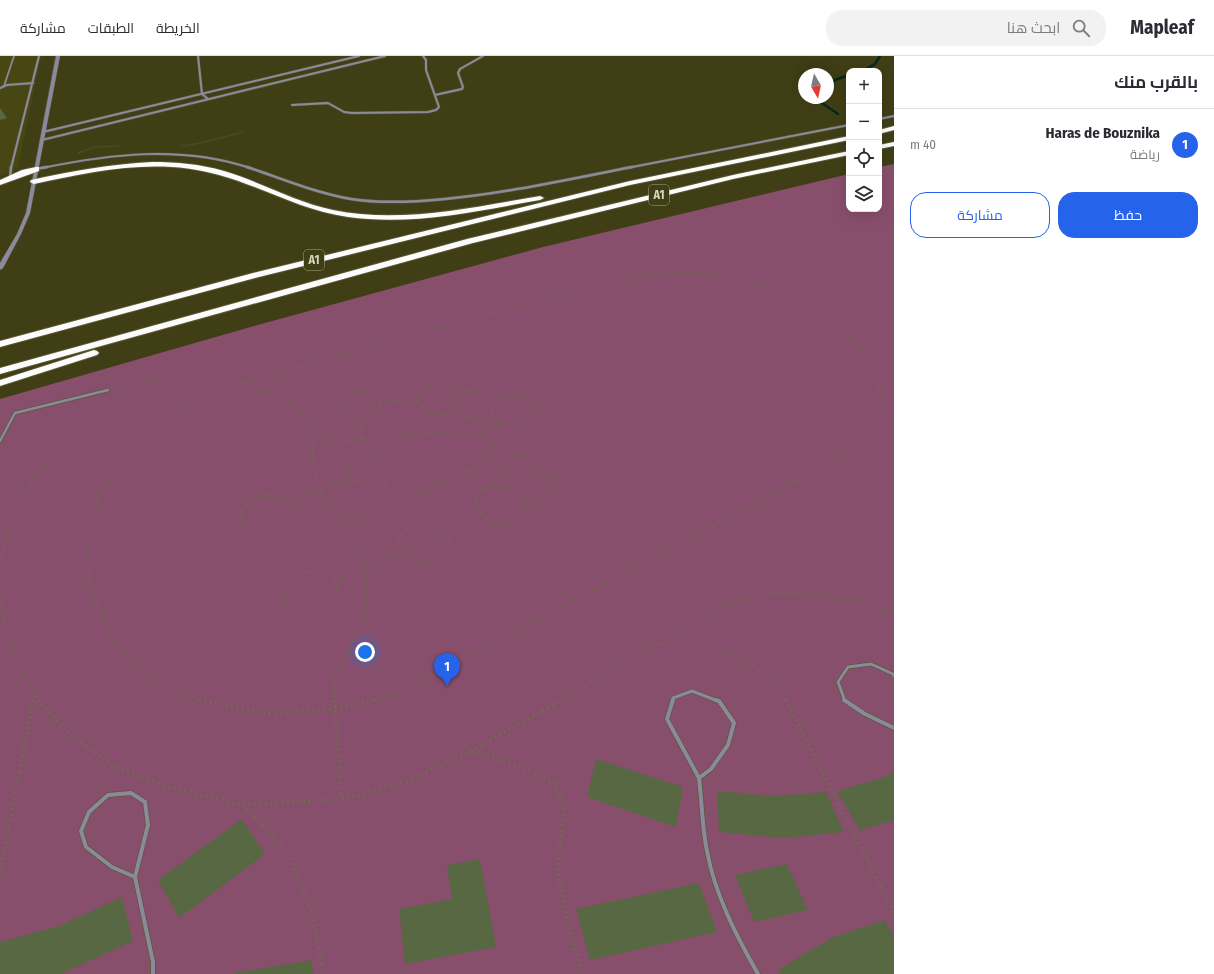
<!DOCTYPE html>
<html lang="ar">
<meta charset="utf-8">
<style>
:root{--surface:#fff;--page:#f2f2f3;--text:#2b2b33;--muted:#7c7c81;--line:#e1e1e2;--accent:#2563eb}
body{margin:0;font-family:"Fira Sans Condensed",Cairo,sans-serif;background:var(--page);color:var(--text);direction:rtl}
.controls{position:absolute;right:12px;top:12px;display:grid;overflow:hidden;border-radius:8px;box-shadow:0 4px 16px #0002}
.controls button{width:36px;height:36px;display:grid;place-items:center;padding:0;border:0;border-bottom:1px solid var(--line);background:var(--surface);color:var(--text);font:20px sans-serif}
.compass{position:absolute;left:798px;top:12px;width:36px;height:36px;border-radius:50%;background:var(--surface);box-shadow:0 4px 16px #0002;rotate:171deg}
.you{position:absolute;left:365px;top:596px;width:14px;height:14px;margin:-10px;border:3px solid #fff;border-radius:50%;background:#1a73e8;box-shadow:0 0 0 6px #1a73e833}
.badge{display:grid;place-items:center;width:26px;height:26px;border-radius:50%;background:var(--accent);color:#fff;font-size:13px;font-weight:700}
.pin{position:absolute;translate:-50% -33px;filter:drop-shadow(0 1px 2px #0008)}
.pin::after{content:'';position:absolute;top:21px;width:14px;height:12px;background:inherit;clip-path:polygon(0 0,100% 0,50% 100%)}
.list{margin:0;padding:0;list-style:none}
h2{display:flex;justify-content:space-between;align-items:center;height:52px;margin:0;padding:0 16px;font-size:17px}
h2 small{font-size:13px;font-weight:400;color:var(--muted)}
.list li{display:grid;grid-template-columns:26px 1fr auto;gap:12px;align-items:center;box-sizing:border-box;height:72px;padding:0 16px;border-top:1px solid var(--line)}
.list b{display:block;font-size:15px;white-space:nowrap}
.list p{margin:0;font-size:13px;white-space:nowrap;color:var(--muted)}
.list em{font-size:13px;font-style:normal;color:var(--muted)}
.actions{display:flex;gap:8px;padding:12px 16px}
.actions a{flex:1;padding:9px 0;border:1px solid var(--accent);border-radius:16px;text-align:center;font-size:14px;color:var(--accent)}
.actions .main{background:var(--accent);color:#fff}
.icon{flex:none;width:22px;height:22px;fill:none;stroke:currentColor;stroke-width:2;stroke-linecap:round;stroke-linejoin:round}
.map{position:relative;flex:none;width:894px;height:918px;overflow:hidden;direction:ltr}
header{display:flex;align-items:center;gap:24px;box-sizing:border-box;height:56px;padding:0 20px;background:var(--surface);border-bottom:1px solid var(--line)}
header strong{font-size:19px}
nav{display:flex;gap:22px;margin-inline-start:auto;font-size:14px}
.search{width:280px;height:36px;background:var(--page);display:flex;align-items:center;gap:10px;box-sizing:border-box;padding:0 14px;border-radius:16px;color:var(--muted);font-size:15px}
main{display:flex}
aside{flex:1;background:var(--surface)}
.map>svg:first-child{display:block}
.built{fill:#484714}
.green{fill:#884f6c}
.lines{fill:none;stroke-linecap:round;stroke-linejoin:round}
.stream{stroke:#06271d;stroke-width:2.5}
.building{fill:#576843}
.service-far3-casing{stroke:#5a5934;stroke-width:2.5}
.service-far2-casing{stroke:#5a5934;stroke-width:4}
.service-far1-casing{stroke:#5a5934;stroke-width:4.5}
.service-casing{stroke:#5a5934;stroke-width:5.5}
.minor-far1-casing{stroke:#5a5934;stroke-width:3}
.minor-casing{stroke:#5a5934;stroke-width:3.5}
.tertiary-casing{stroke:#5a5934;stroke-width:1}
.motorway-casing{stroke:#5a5934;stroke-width:2}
.path-far3{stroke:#6f6e4b;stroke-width:1.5;stroke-dasharray:0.5 1.5;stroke-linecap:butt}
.path-far2{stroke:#6f6e4b;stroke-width:2;stroke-dasharray:1 2.5;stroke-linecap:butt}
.path-far1{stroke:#6f6e4b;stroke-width:2.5;stroke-dasharray:1 3;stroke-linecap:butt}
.path{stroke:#6f6e4b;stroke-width:3.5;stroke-dasharray:1.5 4;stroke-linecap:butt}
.service-far3{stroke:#8b8a9c;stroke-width:1.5}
.service-far2{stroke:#8b8a9c;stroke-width:2.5}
.service-far1{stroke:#8b8a9c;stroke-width:3}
.service{stroke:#8b8a9c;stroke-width:4}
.minor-far1{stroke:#8b8a9c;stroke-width:2}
.minor{stroke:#8b8a9c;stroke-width:2.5}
.tertiary{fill:#8b8a9c;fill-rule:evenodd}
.motorway{fill:#fcfcfc;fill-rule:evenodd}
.labels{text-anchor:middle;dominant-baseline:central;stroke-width:3;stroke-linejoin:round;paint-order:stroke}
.shield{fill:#3f3e15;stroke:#a8a88c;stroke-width:1}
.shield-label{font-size:12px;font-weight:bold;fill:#d5d6bf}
</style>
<header>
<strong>Mapleaf</strong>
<div class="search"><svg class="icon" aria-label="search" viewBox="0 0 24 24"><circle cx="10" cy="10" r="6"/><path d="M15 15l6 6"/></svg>ابحث هنا</div>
<nav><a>الخريطة</a><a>الطبقات</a><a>مشاركة</a></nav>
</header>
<main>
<aside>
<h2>بالقرب منك<small></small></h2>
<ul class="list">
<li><span class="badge">1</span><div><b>Haras de Bouznika</b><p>رياضة</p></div><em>40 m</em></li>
</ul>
<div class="actions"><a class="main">حفظ</a><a>مشاركة</a></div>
</aside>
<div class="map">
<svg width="894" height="918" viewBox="0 0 894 918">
<rect width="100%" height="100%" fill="#3f3e15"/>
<path class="built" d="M0 0H41L18 112 0 120Z"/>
<path class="green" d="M894 108V918H0V343L254 270 543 191 849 118V153H879V111Z"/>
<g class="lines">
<path class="stream" d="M862 15 875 8 880 0
M828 31 835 24 849 19
M811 42 822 47 838 58"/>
</g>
<path class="building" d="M0 52 7 62 0 64Z
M596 703 683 731 676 771 587 741Z
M894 716V764L860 774 837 735 885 721Z
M717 735 773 740 826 736 844 776 783 782 719 776Z
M242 763 265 798 179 862 158 824Z
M480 803 496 891 405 908 399 853 452 843 447 809Z
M787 808 808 854 754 866 735 819Z
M699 827 717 876 590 904 576 853Z
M122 841 133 885 61 918H0V886L59 870Z
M885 864 894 881V918H780L778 914 833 881Z
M312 904 313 918H234V917Z"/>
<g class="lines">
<defs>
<path id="service-far3" d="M4 30 14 0"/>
<path id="service-far2" d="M0 385 15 357 108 334"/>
<path id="service-far1" d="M672 645 673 642 692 635 718 645
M845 645 838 626 848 611 871 608 893 618 894 620"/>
<path id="service" d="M673 644 667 663 699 722
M844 644 865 658 894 672
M699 722C702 746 702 771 707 795 715 839 736 879 758 918
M699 722 711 713 728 689 734 667 719 645 715 644
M131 737 145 746 148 769 135 821 112 811 86 791 81 775 89 756 108 739Z
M135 821 153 906V918"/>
<path id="minor-far1" d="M198 0 202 38 208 43
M0 32 7 29 33 27
M435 39 462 33 463 31 458 17 460 13 483 0
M292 49 328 47 344 56 352 57 428 56 436 54 439 51 426 14V4L423 0
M879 63 894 60
M43 76 359 0
M42 84 385 0
M11 112 39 0
M42 112C111 98 182 89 250 112
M627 112 849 69"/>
<path id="minor" d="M247 111C281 122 315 137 351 143 382 148 414 146 445 143 508 137 570 123 632 111
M36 113 47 111
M10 122 11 111"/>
<path id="tertiary" d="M56 0H60L30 157 21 178 3 212 0 214V207L17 178 26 157Z"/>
<path id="motorway" d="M894 70V74L879 78V74Z
M849 80V84L630 129 259 221 0 291V285L253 217 630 125Z
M894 86V90L879 93V89Z
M849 95V99L733 123 473 187 0 318V312L467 183 733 119Z
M152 106C177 106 200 108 224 115 261 126 295 146 333 154 401 168 473 151 540 140L544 142 540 144C477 155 412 170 348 161 302 155 263 131 219 119 158 101 94 115 34 128L30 126 31 124C71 115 111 108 152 106Z
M36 111H39V115L0 129V124L22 114Z
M94 294 97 295 99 297 97 299 0 330V324Z"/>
</defs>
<use href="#service-far3" class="service-far3-casing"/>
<use href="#service-far2" class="service-far2-casing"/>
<use href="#service-far1" class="service-far1-casing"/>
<use href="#service" class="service-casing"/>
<use href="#minor-far1" class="minor-far1-casing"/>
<use href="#minor" class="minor-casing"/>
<use href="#tertiary" class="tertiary-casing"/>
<use href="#motorway" class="motorway-casing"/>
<path class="path-far3" d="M182 90 201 87 243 76
M79 97 93 91 119 90
M514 251C581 233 649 209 719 219 730 220 741 225 751 227 771 233 793 240 810 251"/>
<path class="path-far2" d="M244 326 260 334 282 340 307 361 313 388V411L318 426
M430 330C441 328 452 331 460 339 459 362 429 362 417 346 418 337 421 334 430 330Z
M114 333 167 320
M454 333 503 341
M359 335 373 337 380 342C383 358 366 367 351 363 348 361 343 358 340 356 336 342 347 337 359 335Z
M509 339 521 341 533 350 534 358C509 386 468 350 509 339Z
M381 344 418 346
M436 376 442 357 499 366
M483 380 504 367
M361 383 362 363
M313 388 436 376H467L483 380 491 388 494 396 488 404 443 426
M542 389C556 391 567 395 569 410 555 428 523 427 523 400L530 393Z
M468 415 477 426
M32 426 67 380 101 344
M107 426 126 398 152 375 192 346 244 326 518 250
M341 426 350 422
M356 426 348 417C350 400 374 390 388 401 390 403 392 407 394 409L393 417 386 426
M493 426 523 400 494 396
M552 426 557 421
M795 426 851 396 870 376 881 346 876 320 860 295 834 268 808 250"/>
<path class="path-far1" d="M108 425 99 438 87 480 90 532 112 583 151 619 196 643 203 645
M317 425 320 434 345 469 366 512 365 562 335 620 334 645
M354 425C364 432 377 432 387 425
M476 425 484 434 495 425
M496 431C511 432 522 437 523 453 520 457 517 462 512 464 495 472 477 462 475 444L481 436Z
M266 439 279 441 288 447C294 477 261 483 242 467L241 456 252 444Z
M288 447 343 425
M522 456 553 425
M421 466C436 469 462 482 443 499 418 522 370 483 421 466Z
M345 469 446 425
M0 510 6 480 32 425
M311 515C316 516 322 516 326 518 357 532 315 576 291 554 270 536 294 520 311 515Z
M335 525 401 496
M0 544 8 583 34 639 39 645
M657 588 708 590 744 604 779 629 787 645
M33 645 34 639
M371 645 395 639 797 425
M560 645 720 552 766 537 816 538 855 545 894 558"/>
<path class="path" d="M38 644 65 674 113 710 170 731 243 749 342 743 407 725 472 695 561 644
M199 644 268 658 334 653 375 644
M334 644 342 743
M786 644 894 857
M472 695 518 710 554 727 564 749 558 817 570 877 583 918
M243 749 288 797 312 857 324 918
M0 819 33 644"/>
<use href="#service-far3" class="service-far3"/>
<use href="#service-far2" class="service-far2"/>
<use href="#service-far1" class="service-far1"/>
<use href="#service" class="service"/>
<use href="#minor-far1" class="minor-far1"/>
<use href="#minor" class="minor"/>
<use href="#tertiary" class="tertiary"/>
<use href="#motorway" class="motorway"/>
</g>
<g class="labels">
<g class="shield">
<rect x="649" y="129" width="20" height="20" rx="3"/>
<rect x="304" y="194" width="20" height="20" rx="3"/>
</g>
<g class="shield-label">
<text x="659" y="139">A1</text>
<text x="314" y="204">A1</text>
</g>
</g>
</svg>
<div class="controls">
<button>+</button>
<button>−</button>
<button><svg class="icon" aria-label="locate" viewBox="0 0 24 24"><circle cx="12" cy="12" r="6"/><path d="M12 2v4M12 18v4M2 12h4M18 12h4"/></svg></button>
<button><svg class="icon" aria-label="layers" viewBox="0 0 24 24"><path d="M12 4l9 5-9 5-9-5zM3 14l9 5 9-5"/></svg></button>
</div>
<svg class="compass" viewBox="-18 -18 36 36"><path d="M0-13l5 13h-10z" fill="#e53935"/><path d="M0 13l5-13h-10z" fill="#7c7c81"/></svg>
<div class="you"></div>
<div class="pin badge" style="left:447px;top:630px">1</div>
</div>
</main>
